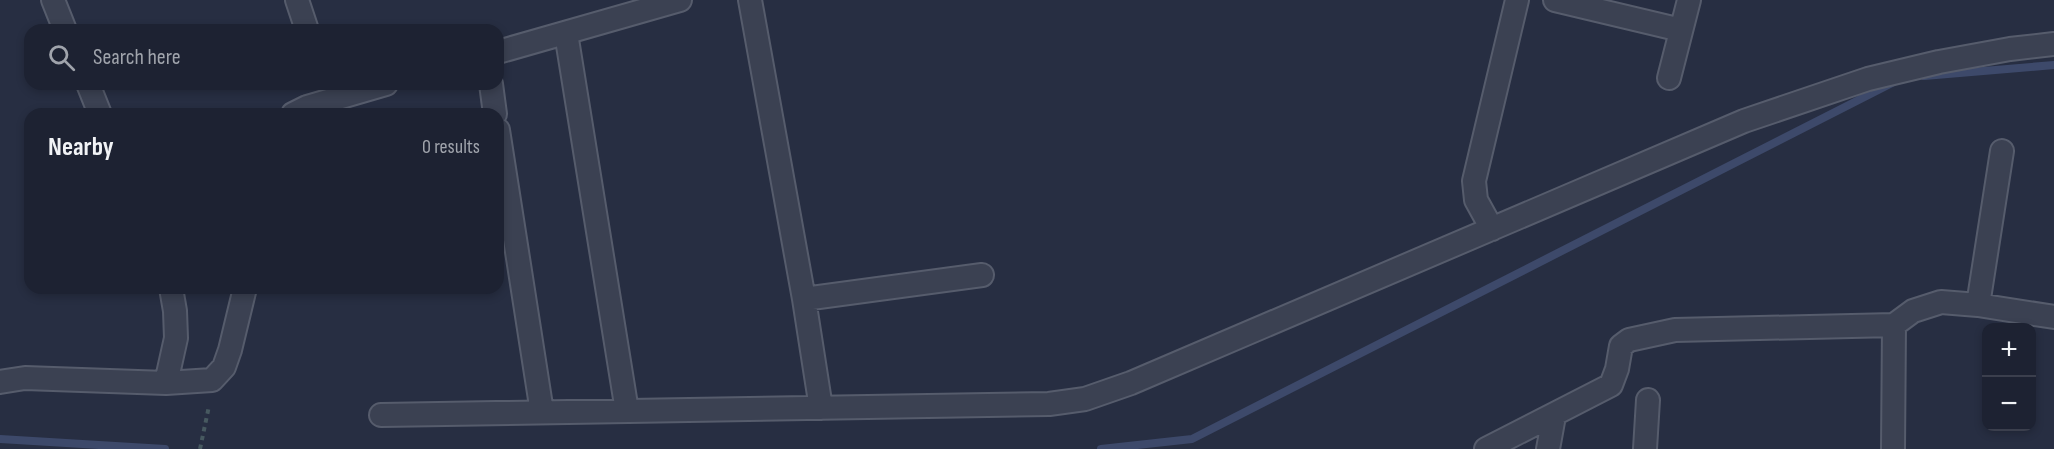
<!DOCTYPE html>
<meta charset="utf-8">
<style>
:root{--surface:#1d2232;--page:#2a2f3e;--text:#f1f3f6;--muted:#a0a4ac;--line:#3b3f4d}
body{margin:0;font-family:"Sofia Sans Condensed",sans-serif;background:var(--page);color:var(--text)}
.controls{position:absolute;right:18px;bottom:18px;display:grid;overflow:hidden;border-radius:12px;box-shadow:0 3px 9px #0003}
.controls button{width:54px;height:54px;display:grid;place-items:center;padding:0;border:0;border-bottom:2px solid var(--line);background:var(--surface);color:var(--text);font:30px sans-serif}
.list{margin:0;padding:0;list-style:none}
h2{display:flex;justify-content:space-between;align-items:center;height:78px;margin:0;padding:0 24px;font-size:26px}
h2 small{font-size:20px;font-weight:400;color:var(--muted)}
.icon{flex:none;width:33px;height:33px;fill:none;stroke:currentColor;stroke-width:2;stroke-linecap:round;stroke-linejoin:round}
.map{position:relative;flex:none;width:2054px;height:449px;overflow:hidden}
.search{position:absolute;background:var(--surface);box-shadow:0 3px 9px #0003;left:24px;top:24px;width:480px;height:66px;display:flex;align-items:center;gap:15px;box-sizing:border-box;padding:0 21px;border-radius:18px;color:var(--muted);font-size:22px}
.panel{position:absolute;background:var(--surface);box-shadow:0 3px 9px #0003;left:24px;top:108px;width:480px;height:186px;border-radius:18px}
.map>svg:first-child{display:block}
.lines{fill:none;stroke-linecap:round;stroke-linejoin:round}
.stream{stroke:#3d496a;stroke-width:8}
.minor-casing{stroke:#565c6c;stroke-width:26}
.path{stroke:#475960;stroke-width:4;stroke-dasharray:4.5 4.5;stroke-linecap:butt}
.minor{stroke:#3b4152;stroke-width:22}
</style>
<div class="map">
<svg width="2054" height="449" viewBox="0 0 2054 449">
<rect width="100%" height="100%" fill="#272e42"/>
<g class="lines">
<path class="stream" d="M1924 76 2054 65
M0 439 165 449
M1101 449 1192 439 1894 82"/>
<defs>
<path id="minor" d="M53 0 65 30
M297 0 307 30
M750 0 804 299 821 408
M1555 0 1681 30
M566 33 627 411
M498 52 680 0
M1669 78 1689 0
M88 84 100 114
M491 84 495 114
M293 114 307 107 386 84
M498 130 542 412
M1492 229 1476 200 1474 181 1517 0
M804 299 982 275
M1978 305 2002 151
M0 382 25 378 166 383 212 380 224 367 230 350 245 288
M166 383 176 338 175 311 171 288
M381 415 1049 404 1085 399 1131 383 1744 121 1868 79 1939 62 2010 49 2054 44
M1486 449 1611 385 1617 369 1621 346 1629 340 1675 330 1894 325 1913 311 1941 302 1978 305 2054 317
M1548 449 1554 416
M1645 449 1648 400
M1893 449 1894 325"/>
</defs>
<use href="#minor" class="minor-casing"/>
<path class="path" d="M200 449 209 406"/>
<use href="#minor" class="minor"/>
</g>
</svg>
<div class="controls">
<button>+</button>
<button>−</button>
</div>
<div class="search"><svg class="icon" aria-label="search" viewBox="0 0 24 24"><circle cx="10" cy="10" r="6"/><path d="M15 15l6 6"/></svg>Search here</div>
<section class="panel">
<h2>Nearby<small>0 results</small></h2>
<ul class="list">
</ul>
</section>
</div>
